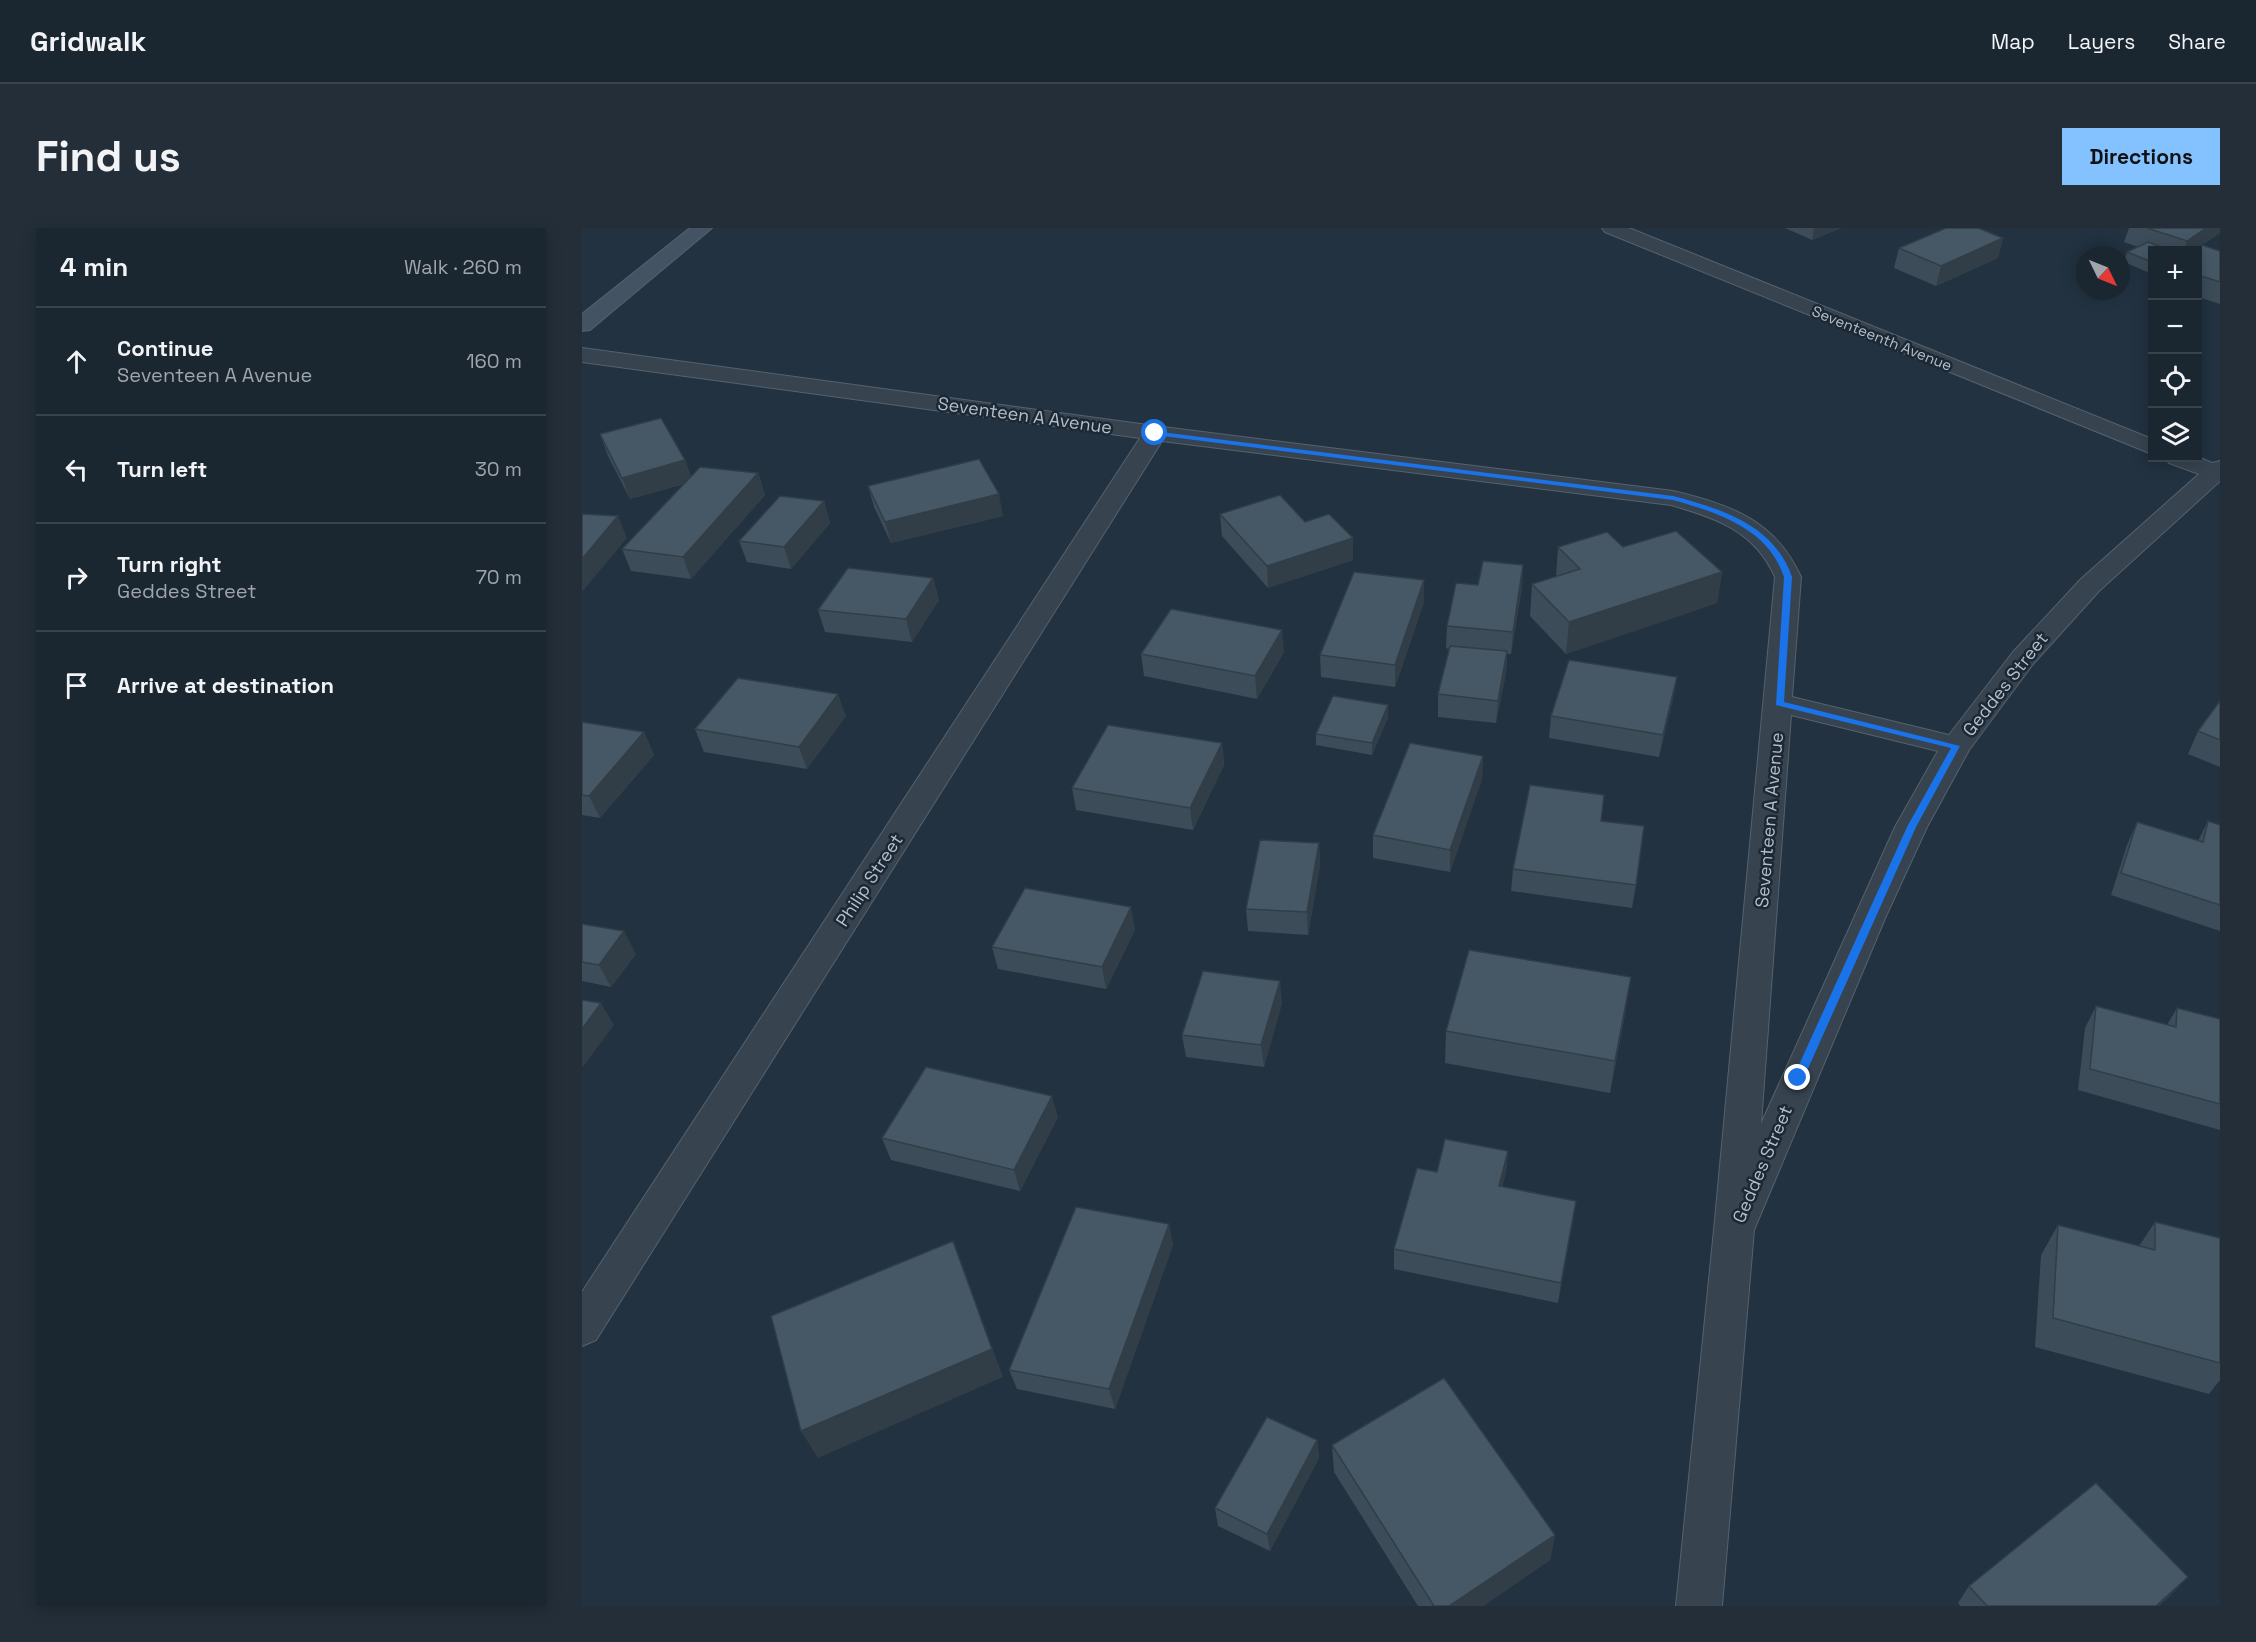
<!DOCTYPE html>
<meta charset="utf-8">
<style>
:root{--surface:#1a2630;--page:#232e38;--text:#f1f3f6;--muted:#9fa5ab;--line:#38434c;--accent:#83c1ff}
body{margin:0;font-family:"Space Grotesk",sans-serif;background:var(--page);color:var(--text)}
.controls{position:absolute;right:18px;top:18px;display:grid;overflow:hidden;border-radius:0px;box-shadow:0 3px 15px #0003}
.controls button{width:54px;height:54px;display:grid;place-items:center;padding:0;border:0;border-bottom:2px solid var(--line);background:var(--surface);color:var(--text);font:30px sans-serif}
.compass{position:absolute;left:1494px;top:18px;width:54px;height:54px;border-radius:50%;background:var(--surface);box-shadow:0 3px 15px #0003;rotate:133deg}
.stop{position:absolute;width:18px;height:18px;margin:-14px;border:4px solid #1a73e8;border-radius:50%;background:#fff}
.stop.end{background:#1a73e8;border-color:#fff;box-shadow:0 2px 6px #0008}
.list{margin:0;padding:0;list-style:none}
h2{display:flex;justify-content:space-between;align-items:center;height:78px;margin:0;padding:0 24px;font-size:26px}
h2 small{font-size:20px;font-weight:400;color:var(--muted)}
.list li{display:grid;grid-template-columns:39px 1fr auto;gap:18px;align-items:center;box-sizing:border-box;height:108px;padding:0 24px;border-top:2px solid var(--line)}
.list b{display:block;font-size:22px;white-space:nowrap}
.list p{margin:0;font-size:20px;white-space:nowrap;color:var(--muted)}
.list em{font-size:20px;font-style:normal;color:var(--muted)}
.icon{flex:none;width:33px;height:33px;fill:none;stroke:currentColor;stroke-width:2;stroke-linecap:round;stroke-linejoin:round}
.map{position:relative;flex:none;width:1638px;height:1378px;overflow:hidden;border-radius:0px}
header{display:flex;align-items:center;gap:36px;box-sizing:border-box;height:84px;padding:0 30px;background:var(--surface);border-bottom:2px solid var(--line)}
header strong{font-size:28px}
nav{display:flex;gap:33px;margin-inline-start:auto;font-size:21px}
.intro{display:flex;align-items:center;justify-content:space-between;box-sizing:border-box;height:144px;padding:0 36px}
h1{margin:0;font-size:42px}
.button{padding:15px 27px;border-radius:0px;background:var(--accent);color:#111;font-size:21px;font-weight:700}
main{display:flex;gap:36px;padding:0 36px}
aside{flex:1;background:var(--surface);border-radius:0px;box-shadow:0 3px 15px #0003}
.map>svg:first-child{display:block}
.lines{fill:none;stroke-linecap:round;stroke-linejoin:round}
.minor-casing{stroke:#55626e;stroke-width:2}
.secondary-casing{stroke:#55626e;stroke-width:2}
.minor{fill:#374450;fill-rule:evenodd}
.secondary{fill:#445363;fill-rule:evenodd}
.wall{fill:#3c4c58}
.shaded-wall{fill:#313e47}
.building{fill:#465866;stroke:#313e47;stroke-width:1.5}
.route{fill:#1a73e8}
.labels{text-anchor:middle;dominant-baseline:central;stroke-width:5;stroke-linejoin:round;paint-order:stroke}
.far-street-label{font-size:15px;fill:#b3bfcb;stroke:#1c2935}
.street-label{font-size:18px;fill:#b3bfcb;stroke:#1c2935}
</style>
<header>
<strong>Gridwalk</strong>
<nav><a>Map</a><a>Layers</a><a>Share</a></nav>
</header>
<div class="intro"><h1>Find us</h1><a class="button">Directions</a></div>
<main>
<aside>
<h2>4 min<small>Walk · 260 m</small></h2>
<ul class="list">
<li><svg class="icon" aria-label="ahead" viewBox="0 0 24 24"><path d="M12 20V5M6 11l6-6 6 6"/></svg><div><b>Continue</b><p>Seventeen A Avenue</p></div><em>160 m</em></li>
<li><svg class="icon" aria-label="left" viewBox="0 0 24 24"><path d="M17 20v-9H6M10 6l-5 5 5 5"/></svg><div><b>Turn left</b></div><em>30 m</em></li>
<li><svg class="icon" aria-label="right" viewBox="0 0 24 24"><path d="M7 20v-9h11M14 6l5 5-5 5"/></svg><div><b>Turn right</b><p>Geddes Street</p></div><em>70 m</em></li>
<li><svg class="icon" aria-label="arrive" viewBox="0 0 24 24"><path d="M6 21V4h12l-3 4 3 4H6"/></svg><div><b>Arrive at destination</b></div></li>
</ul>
</aside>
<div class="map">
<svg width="1638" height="1378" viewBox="0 0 1638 1378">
<rect width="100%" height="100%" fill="#223240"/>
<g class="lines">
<defs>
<path id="minor" d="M1020 0H1047L1570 211V226L1023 4Z
M0 120 573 198 1091 263C1149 277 1193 292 1219 349L1210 469 1367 507 1431 424 1499 351 1617 246 1587 235 1584 230 1616 229 1630 235 1638 233V253L1517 363 1451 436 1387 522 1345 599 1304 688 1172 1002 1140 1378H1094L1132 1002 1193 349C1173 303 1134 290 1089 277L580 213 14 1112 0 1118V1064L558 210 0 134ZM1209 487 1356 523 1313 599 1179 896Z"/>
<path id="secondary" d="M108 0H130L8 102 0 103V86Z"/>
</defs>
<use href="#minor" class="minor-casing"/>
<use href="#secondary" class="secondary-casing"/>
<use href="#minor" class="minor"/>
<use href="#secondary" class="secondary"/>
</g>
<path class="wall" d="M1203 0H1259L1230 12Z
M1547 0H1638V5L1620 17 1638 23V76L1616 69V22H1570V46L1542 34 1545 24 1556 19 1542 14Z
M1421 10 1416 30 1354 58 1312 40 1317 20Z
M18 206 103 232 109 249 176 245 183 267 109 351 49 343 40 321 102 256 48 271 26 228Z
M286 258 421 288 309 315 292 279Z
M242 273 248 295 209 341 165 334 157 313Z
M638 286 723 294 771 310V332L686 360 640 308Z
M976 319H1041L1140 344 1135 375 984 426 948 388 950 356 974 349Z
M941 337 940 359 929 426H925L924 445 914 495 856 489V466L867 421 864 420 865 398 896 357Z
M351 350 357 372 330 414 243 404 236 382Z
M842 374 813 459 739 449 738 427Z
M702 424 675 471 562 448 559 426Z
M1095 449 1091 471 1077 529 967 510 969 488Z
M1638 473V539L1606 526 1616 503Z
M806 477V489L790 527 734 517V506Z
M264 488 225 541 122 524 113 501Z
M0 494 62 504 72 527 18 590 0 587Z
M640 515 642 537 611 602 494 582 490 560Z
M901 528 900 551 868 644 791 630V607Z
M1019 593 1054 657 1050 680 929 663 931 641Z
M1626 593 1638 597V703L1529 667 1545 617 1555 594 1616 613Z
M737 615 738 637 726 707 666 703 664 681Z
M0 696 54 726 29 759 0 753Z
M553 702 524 761 416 741 410 719Z
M700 775 682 839 604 829 600 807Z
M1514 778 1585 797 1595 780 1638 791V902L1496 862 1503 800Z
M1044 781 1028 865 863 835 864 803Z
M476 889 438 963 309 932 300 910Z
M926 923 924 944 920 959 994 973 976 1075 812 1041V1021L855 944Z
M1573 994 1638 1010V1152L1627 1166 1453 1119 1459 1027 1476 997 1557 1018Z
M587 996 591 1017 533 1181 435 1161 427 1142Z
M735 1212 737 1230 688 1323 636 1298 633 1280Z
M750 1217 973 1307 968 1332 901 1378H836L752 1244Z
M1387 1358 1590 1366 1577 1378H1378L1376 1375Z"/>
<path class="shaded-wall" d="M1232 0H1259L1230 12Z
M1624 0H1638V5L1613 22H1602L1605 13Z
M1421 10 1416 30 1354 58 1359 38Z
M103 232 111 253 48 271 40 250Z
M176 245 183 267 109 351 101 329Z
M417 266 421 288 309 315 303 294Z
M242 273 248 295 209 341 202 319Z
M36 288 45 310 0 364V331Z
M771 310V332L686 360 685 338Z
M941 337 940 359 929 426 931 404Z
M1140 344 1135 375 984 426 987 394Z
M351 350 357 372 330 414 324 391Z
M842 352V374L813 459V437Z
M700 402 702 424 675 471 673 448Z
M925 423 924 445 914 495 916 473Z
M1095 449 1091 471 1077 529 1081 507Z
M256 466 264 488 225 541 217 519Z
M806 477V489L790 527V515Z
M62 504 72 527 18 590 7 568Z
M640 515 642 537 611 602 608 580Z
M901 528 900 551 868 644V622Z
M737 615 738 637 726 707 725 684Z
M549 679 553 702 524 761 520 739Z
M42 703 54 726 29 759 17 737Z
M1049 749 1044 781 1028 865 1033 833Z
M698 753 700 775 682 839 679 817Z
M19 775 32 797 0 840V801Z
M470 868 476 889 438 963 432 942Z
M926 923 924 944 915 979 917 958Z
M994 973 991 994 976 1075 979 1055Z
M587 996 591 1017 533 1181 527 1161Z
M371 1013 421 1149 236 1230 219 1203Z
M735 1212 737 1230 688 1323 685 1306Z
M973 1307 968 1332 901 1378H867Z
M1606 1349 1590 1366 1577 1378H1574Z"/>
<path class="building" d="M1364 0H1396L1421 10 1359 38 1317 20Z
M1565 0H1624L1605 13Z
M1566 14 1587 22H1570V34L1545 24Z
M1620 17 1638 23V54L1616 47V22H1613Z
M79 190 103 232 40 250 18 206Z
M397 231 417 266 303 294 286 258Z
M118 239 176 245 101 329 40 321Z
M698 267 723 294 747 286 771 310 685 338 638 286Z
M198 268 242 273 202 319 157 313Z
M0 286 36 288 0 331Z
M1094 303 1140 344 987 394 950 356 998 341 976 319 1025 304 1041 319Z
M901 333 941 337 931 404 865 398 874 355 896 357Z
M266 340 351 350 324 391 236 382Z
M772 344 842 352 813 437 738 427Z
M589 381 700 402 673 448 559 426Z
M868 418 925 423 916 473 856 466Z
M987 432 1095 449 1081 507 969 488Z
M156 450 256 466 217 519 113 501Z
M751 468 806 477 790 515 734 506Z
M1638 473V512L1616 503Z
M0 494 62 504 7 568 0 567Z
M526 497 640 515 608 580 490 560Z
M828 515 901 528 868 622 791 607Z
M948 557 1022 567 1019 593 1062 598 1054 657 931 641Z
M1626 593 1638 597V677L1539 645 1555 594 1621 614Z
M678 612 737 615 725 684 664 681Z
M443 660 549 679 520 739 410 719Z
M0 696 42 703 17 737 0 734Z
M887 722 1049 749 1033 833 864 803Z
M621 743 698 753 679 817 600 807Z
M0 772 19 775 0 801Z
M1514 778 1594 799 1595 780 1638 791V876L1508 841Z
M344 839 470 868 432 942 300 910Z
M863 911 926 923 917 958 994 973 979 1055 812 1021 835 940 855 944Z
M494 979 587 996 527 1161 427 1142Z
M1573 994 1638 1010V1135L1471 1090 1476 997 1573 1022Z
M371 1013 410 1121 219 1203 189 1088Z
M862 1150 973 1307 867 1378H852L750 1217Z
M685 1189 735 1212 685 1306 633 1280Z
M1514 1255 1606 1349 1574 1378H1405L1387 1358Z"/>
<path class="route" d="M571 203 1091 268C1140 281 1192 297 1210 349L1202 474 1378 518 1334 599 1220 854H1212L1211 850 1325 599 1369 520 1194 477 1202 349C1186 300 1136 285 1091 272L573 207Z"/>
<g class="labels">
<g class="far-street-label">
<text transform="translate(1300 110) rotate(22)">Seventeenth Avenue</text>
</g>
<g class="street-label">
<text transform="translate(443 187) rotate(8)">Seventeen A Avenue</text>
<text transform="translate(1423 456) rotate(-52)">Geddes Street</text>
<text transform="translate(1187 592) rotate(-85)">Seventeen A Avenue</text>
<text transform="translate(287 652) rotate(-57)">Philip Street</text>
<text transform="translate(1180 936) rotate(-67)">Geddes Street</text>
</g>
</g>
</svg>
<div class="controls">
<button>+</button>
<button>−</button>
<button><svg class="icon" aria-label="locate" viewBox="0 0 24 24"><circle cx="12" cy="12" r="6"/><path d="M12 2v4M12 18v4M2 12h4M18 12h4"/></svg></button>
<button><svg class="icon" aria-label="layers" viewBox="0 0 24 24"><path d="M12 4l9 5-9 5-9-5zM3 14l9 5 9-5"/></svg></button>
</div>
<svg class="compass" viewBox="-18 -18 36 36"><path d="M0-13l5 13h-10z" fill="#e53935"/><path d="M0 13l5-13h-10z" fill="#9fa5ab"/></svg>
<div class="stop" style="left:573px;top:205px"></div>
<div class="stop end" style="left:1216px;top:850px"></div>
</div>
</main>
